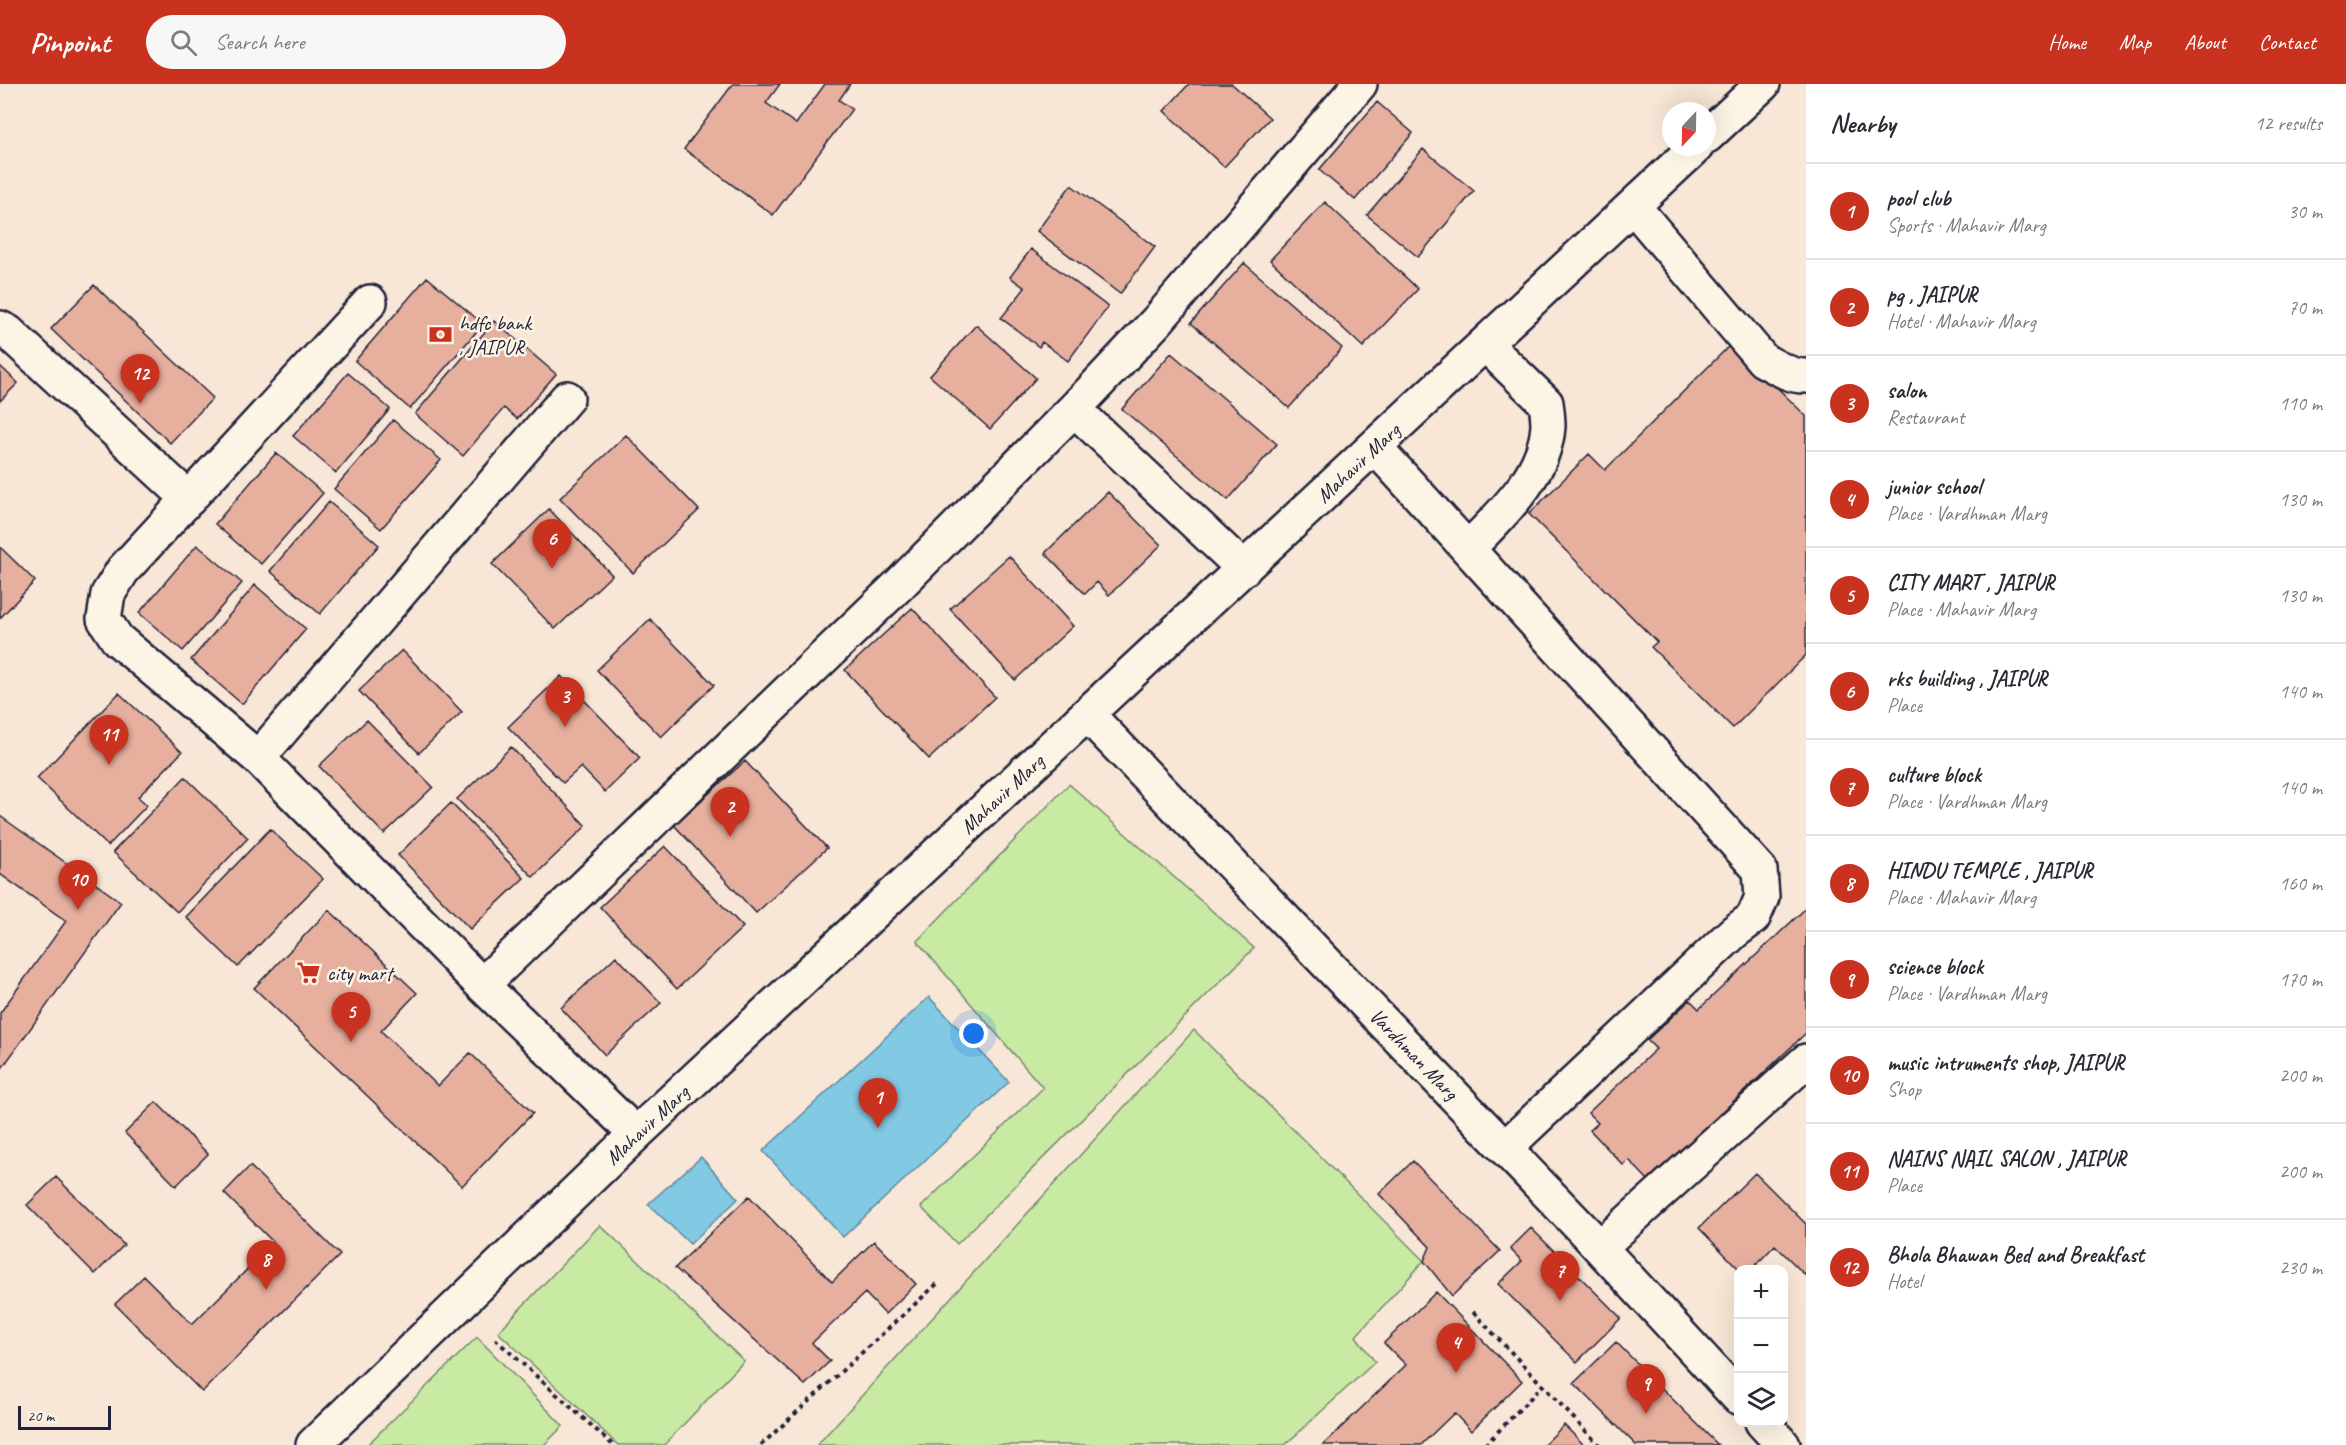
<!DOCTYPE html>
<meta charset="utf-8">
<style>
:root{--surface:#fff;--page:#f7f7f7;--text:#2b2b33;--muted:#7c7c81;--line:#e1e1e2;--accent:#c8321e}
body{margin:0;font-family:Caveat,sans-serif;background:var(--page);color:var(--text)}
.controls{position:absolute;right:18px;bottom:18px;display:grid;overflow:hidden;border-radius:12px;box-shadow:0 6px 24px #0002}
.controls button{width:54px;height:54px;display:grid;place-items:center;padding:0;border:0;border-bottom:2px solid var(--line);background:var(--surface);color:var(--text);font:30px sans-serif}
.compass{position:absolute;left:1662px;top:18px;width:54px;height:54px;border-radius:50%;background:var(--surface);box-shadow:0 6px 24px #0002;rotate:202deg}
.scale{position:absolute;left:18px;bottom:15px;width:93px;box-sizing:border-box;padding-left:6px;border:3px solid #22223b;border-top:0;font-size:16px;line-height:21px;white-space:nowrap;color:#22223b;-webkit-text-stroke:4px #fcf5e5;paint-order:stroke}
.you{position:absolute;left:974px;top:950px;width:21px;height:21px;margin:-15px;border:4px solid #fff;border-radius:50%;background:#1a73e8;box-shadow:0 0 0 9px #1a73e833}
.badge{display:grid;place-items:center;width:39px;height:39px;border-radius:50%;background:var(--accent);color:#fff;font-size:20px;font-weight:700}
.pin{position:absolute;translate:-50% -50px;filter:drop-shadow(0 2px 3px #0008)}
.pin::after{content:'';position:absolute;top:32px;width:21px;height:18px;background:inherit;clip-path:polygon(0 0,100% 0,50% 100%)}
.list{margin:0;padding:0;list-style:none}
h2{display:flex;justify-content:space-between;align-items:center;height:78px;margin:0;padding:0 24px;font-size:26px}
h2 small{font-size:20px;font-weight:400;color:var(--muted)}
.list li{display:grid;grid-template-columns:39px 1fr auto;gap:18px;align-items:center;box-sizing:border-box;height:96px;padding:0 24px;border-top:2px solid var(--line)}
.list b{display:block;font-size:22px;white-space:nowrap}
.list p{margin:0;font-size:20px;white-space:nowrap;color:var(--muted)}
.list em{font-size:20px;font-style:normal;color:var(--muted)}
.icon{flex:none;width:33px;height:33px;fill:none;stroke:currentColor;stroke-width:2;stroke-linecap:round;stroke-linejoin:round}
.map{position:relative;flex:none;width:1806px;height:1361px;overflow:hidden}
header{display:flex;align-items:center;gap:36px;box-sizing:border-box;height:84px;padding:0 30px;background:var(--accent);color:#fff}
header strong{font-size:28px}
nav{display:flex;gap:33px;margin-inline-start:auto;font-size:21px}
.search{width:420px;height:54px;background:var(--page);display:flex;align-items:center;gap:15px;box-sizing:border-box;padding:0 21px;border-radius:33px;color:var(--muted);font-size:22px}
main{display:flex}
aside{flex:1;background:var(--surface)}
.map>svg:first-child{display:block}
.green{fill:#c8eaa3;stroke:#75866f;stroke-width:1.5}
.water{fill:#82c9e3;stroke:#5c86a0;stroke-width:1.5}
.building{fill:#e7af9e;stroke:#22223b;stroke-width:1.5}
.lines{fill:none;stroke-linecap:round;stroke-linejoin:round}
.minor-casing{stroke:#22223b;stroke-width:38}
.path{stroke:#22223b;stroke-width:4;stroke-dasharray:4.5 4.5;stroke-linecap:butt}
.minor{stroke:#fcf5e5;stroke-width:33}
.labels{text-anchor:middle;dominant-baseline:central;stroke-width:5;stroke-linejoin:round;paint-order:stroke}
.poi-label{font-size:21px;fill:#22223b;stroke:#fcf5e5;text-anchor:start}
.street-label{font-size:21px;fill:#22223b;stroke:#fcf5e5}
</style>
<header>
<strong>Pinpoint</strong>
<div class="search"><svg class="icon" aria-label="search" viewBox="0 0 24 24"><circle cx="10" cy="10" r="6"/><path d="M15 15l6 6"/></svg>Search here</div>
<nav><a>Home</a><a>Map</a><a>About</a><a>Contact</a></nav>
</header>
<main>
<div class="map">
<svg width="1806" height="1361" viewBox="0 0 1806 1361">
<rect width="100%" height="100%" fill="#f8e7d7"/>
<filter id="ink" filterUnits="userSpaceOnUse"><feTurbulence type="fractalNoise" baseFrequency=".0167" numOctaves="2"/><feDisplacementMap in="SourceGraphic" scale="12" xChannelSelector="R" yChannelSelector="G"/><feConvolveMatrix kernelMatrix="1 2 1 2 8 2 1 2 1" color-interpolation-filters="sRGB"/></filter>
<g filter="url(#ink)">
<path class="green" d="M1069 700 1254 864 957 1160 921 1123 1043 1004 917 857Z
M1194 946 1424 1177 1356 1252 1375 1278 1285 1361H817Z
M600 1141 744 1277 664 1361H618L498 1248Z
M477 1253 563 1342 544 1361H367Z"/>
<path class="water" d="M929 913 1009 998 843 1153 763 1067Z
M701 1073 738 1115 690 1160 648 1120Z"/>
<path class="building" d="M733 0H780L766 19 796 40 825 0H850L839 16 852 25 773 131 684 65Z
M1189 0H1232L1270 34 1224 83 1164 27Z
M1377 18 1413 49 1355 116 1319 86Z
M1423 65 1474 107 1418 173 1367 131Z
M1071 101 1155 163 1120 210 1037 147Z
M1325 118 1418 205 1363 263 1270 176Z
M1031 165 1108 223 1068 277 1042 258 1039 263 1001 234 1025 204 1010 193Z
M1244 179 1342 264 1289 324 1191 239Z
M427 193 483 240 410 325 355 277Z
M94 201 213 314 170 359 51 245Z
M494 237 556 290 517 335 504 324 463 372 415 330Z
M976 241 1036 294 990 345 930 292Z
M1732 259 1806 332V571L1733 644 1651 563 1657 558 1529 430 1589 370 1605 386Z
M1171 269 1277 360 1228 416 1122 325Z
M0 282 18 299 0 317Z
M348 289 390 325 336 389 293 352Z
M393 336 441 376 381 445 334 405Z
M626 351 699 426 633 489 560 414Z
M276 369 323 409 261 480 215 440Z
M1108 408 1161 461 1109 511 1097 498 1085 510 1045 469Z
M329 418 379 461 320 530 270 487Z
M549 425 612 491 555 545 492 480Z
M197 461 242 499 183 567 139 529Z
M0 463 35 497 0 534Z
M1009 472 1073 542 1015 596 950 525Z
M255 501 306 545 242 620 191 576Z
M912 524 995 613 929 675 845 586Z
M650 535 714 601 661 653 597 586Z
M402 566 462 628 419 669 359 607Z
M561 592 640 674 605 708 581 683 563 699 508 643Z
M119 609 182 668 138 713 147 721 108 762 37 694Z
M367 636 433 703 384 750 319 682Z
M511 663 586 742 533 793 457 715Z
M745 677 827 764 756 829 674 741Z
M185 693 248 754 177 828 113 768Z
M451 719 524 794 470 845 398 771Z
M0 732 121 818 0 987V929L66 837 0 790Z
M270 745 323 795 238 883 186 833Z
M665 762 743 843 677 905 600 823Z
M1806 824V949L1649 1097 1629 1076 1623 1081 1590 1046 1598 1039 1588 1029 1656 965 1647 956 1690 916 1699 925Z
M329 826 417 909 381 947 438 1002 470 969 533 1029 462 1102 254 904Z
M616 872 661 919 605 971 561 924Z
M156 1018 208 1070 176 1102 125 1049Z
M1413 1077 1500 1167 1452 1212 1424 1177 1430 1163 1379 1110Z
M250 1082 340 1171 202 1308 115 1220 144 1192 192 1240 274 1159 224 1109Z
M1755 1089 1806 1140V1192L1775 1161 1751 1186H1740L1699 1144Z
M56 1093 124 1161 95 1190 27 1121Z
M749 1112 832 1198 874 1157 916 1200 885 1230 865 1209 812 1259 830 1277 805 1301 675 1184Z
M1531 1144 1621 1234 1577 1278 1498 1200 1522 1177 1510 1165Z
M1436 1208 1522 1297 1471 1347 1454 1329 1421 1361H1323L1406 1281 1384 1259Z
M1616 1258 1718 1361H1636L1574 1299Z
M1564 1341 1584 1361H1544Z"/>
<g class="lines">
<defs>
<path id="minor" d="M1707 52 1763 0
M1633 122 1763 276C1776 283 1791 293 1806 292
M370 218 123 486 108 510 104 535 117 555 258 674 482 901
M0 244 8 248 189 415
M1074 325 1244 485
M1375 363 1760 786 1762 813 1753 834 1734 848 1505 1064
M1468 465C1500 431 1545 392 1548 342 1548 335 1547 326 1546 319L1485 260
M1087 630 1589 1152 1738 1313
M258 674 567 314
M636 1050 482 901 900 500 1074 325 1157 237 1360 0
M1600 1163 1806 977
M1762 1338 1783 1361
M313 1361 636 1050 1696 63"/>
</defs>
<use href="#minor" class="minor-casing"/>
<path class="path" d="M1473 1228 1599 1361
M495 1255 613 1361
M761 1361 938 1199
M1485 1361 1542 1302"/>
<use href="#minor" class="minor"/>
</g>
</g>
<defs>
<symbol id="bank-bare" viewBox="-9 -9 18 18"><path d="M-6-4H6V4H-6ZM0-2.3a2.3 2.3 0 1 0 0 4.6a2.3 2.3 0 1 0 0-4.6Z" fill="#c8321e" stroke="#fcf5e5" stroke-width="2.5" paint-order="stroke"/></symbol>
<symbol id="supermarket-bare" viewBox="-9 -9 18 18"><path d="M-6-5.5h2.5l.6 2H6L4.5 2H-2.5L-4.4-4H-6ZM-1.5 3.2a1.3 1.3 0 1 0 .1 0ZM3 3.2a1.3 1.3 0 1 0 .1 0Z" fill="#c8321e" stroke="#fcf5e5" stroke-width="2.5" paint-order="stroke"/></symbol>
</defs>
<g fill-rule="evenodd">
<use href="#bank-bare" x="424" y="234" width="33" height="33"/>
<use href="#supermarket-bare" x="292" y="872" width="33" height="33"/>
</g>
<g class="labels">
<g class="poi-label">
<text x="459" y="239">hdfc bank<tspan x="459" dy="24">, JAIPUR</tspan></text>
<text x="327" y="889">city mart</text>
</g>
<g class="street-label">
<text transform="translate(1358 379) rotate(-43)">Mahavir Marg</text>
<text transform="translate(1002 710) rotate(-43)">Mahavir Marg</text>
<text transform="translate(1414 970) rotate(46)">Vardhman Marg</text>
<text transform="translate(647 1041) rotate(-43)">Mahavir Marg</text>
</g>
</g>
</svg>
<div class="controls">
<button>+</button>
<button>−</button>
<button><svg class="icon" aria-label="layers" viewBox="0 0 24 24"><path d="M12 4l9 5-9 5-9-5zM3 14l9 5 9-5"/></svg></button>
</div>
<svg class="compass" viewBox="-18 -18 36 36"><path d="M0-13l5 13h-10z" fill="#e53935"/><path d="M0 13l5-13h-10z" fill="#7c7c81"/></svg>
<div class="scale">20 m</div>
<div class="you"></div>
<div class="pin badge" style="left:878px;top:1044px">1</div>
<div class="pin badge" style="left:730px;top:753px">2</div>
<div class="pin badge" style="left:565px;top:643px">3</div>
<div class="pin badge" style="left:1456px;top:1289px">4</div>
<div class="pin badge" style="left:351px;top:958px">5</div>
<div class="pin badge" style="left:552px;top:485px">6</div>
<div class="pin badge" style="left:1560px;top:1217px">7</div>
<div class="pin badge" style="left:266px;top:1206px">8</div>
<div class="pin badge" style="left:1646px;top:1330px">9</div>
<div class="pin badge" style="left:78px;top:826px">10</div>
<div class="pin badge" style="left:109px;top:681px">11</div>
<div class="pin badge" style="left:140px;top:320px">12</div>
</div>
<aside>
<h2>Nearby<small>12 results</small></h2>
<ul class="list">
<li><span class="badge">1</span><div><b>pool club</b><p>Sports · Mahavir Marg</p></div><em>30 m</em></li>
<li><span class="badge">2</span><div><b>pg , JAIPUR</b><p>Hotel · Mahavir Marg</p></div><em>70 m</em></li>
<li><span class="badge">3</span><div><b>salon</b><p>Restaurant</p></div><em>110 m</em></li>
<li><span class="badge">4</span><div><b>junior school</b><p>Place · Vardhman Marg</p></div><em>130 m</em></li>
<li><span class="badge">5</span><div><b>CITY MART , JAIPUR</b><p>Place · Mahavir Marg</p></div><em>130 m</em></li>
<li><span class="badge">6</span><div><b>rks building , JAIPUR</b><p>Place</p></div><em>140 m</em></li>
<li><span class="badge">7</span><div><b>culture block</b><p>Place · Vardhman Marg</p></div><em>140 m</em></li>
<li><span class="badge">8</span><div><b>HINDU TEMPLE , JAIPUR</b><p>Place · Mahavir Marg</p></div><em>160 m</em></li>
<li><span class="badge">9</span><div><b>science block</b><p>Place · Vardhman Marg</p></div><em>170 m</em></li>
<li><span class="badge">10</span><div><b>music intruments shop, JAIPUR</b><p>Shop</p></div><em>200 m</em></li>
<li><span class="badge">11</span><div><b>NAINS NAIL SALON , JAIPUR</b><p>Place</p></div><em>200 m</em></li>
<li><span class="badge">12</span><div><b>Bhola Bhawan Bed and Breakfast</b><p>Hotel</p></div><em>230 m</em></li>
</ul>
</aside>
</main>
